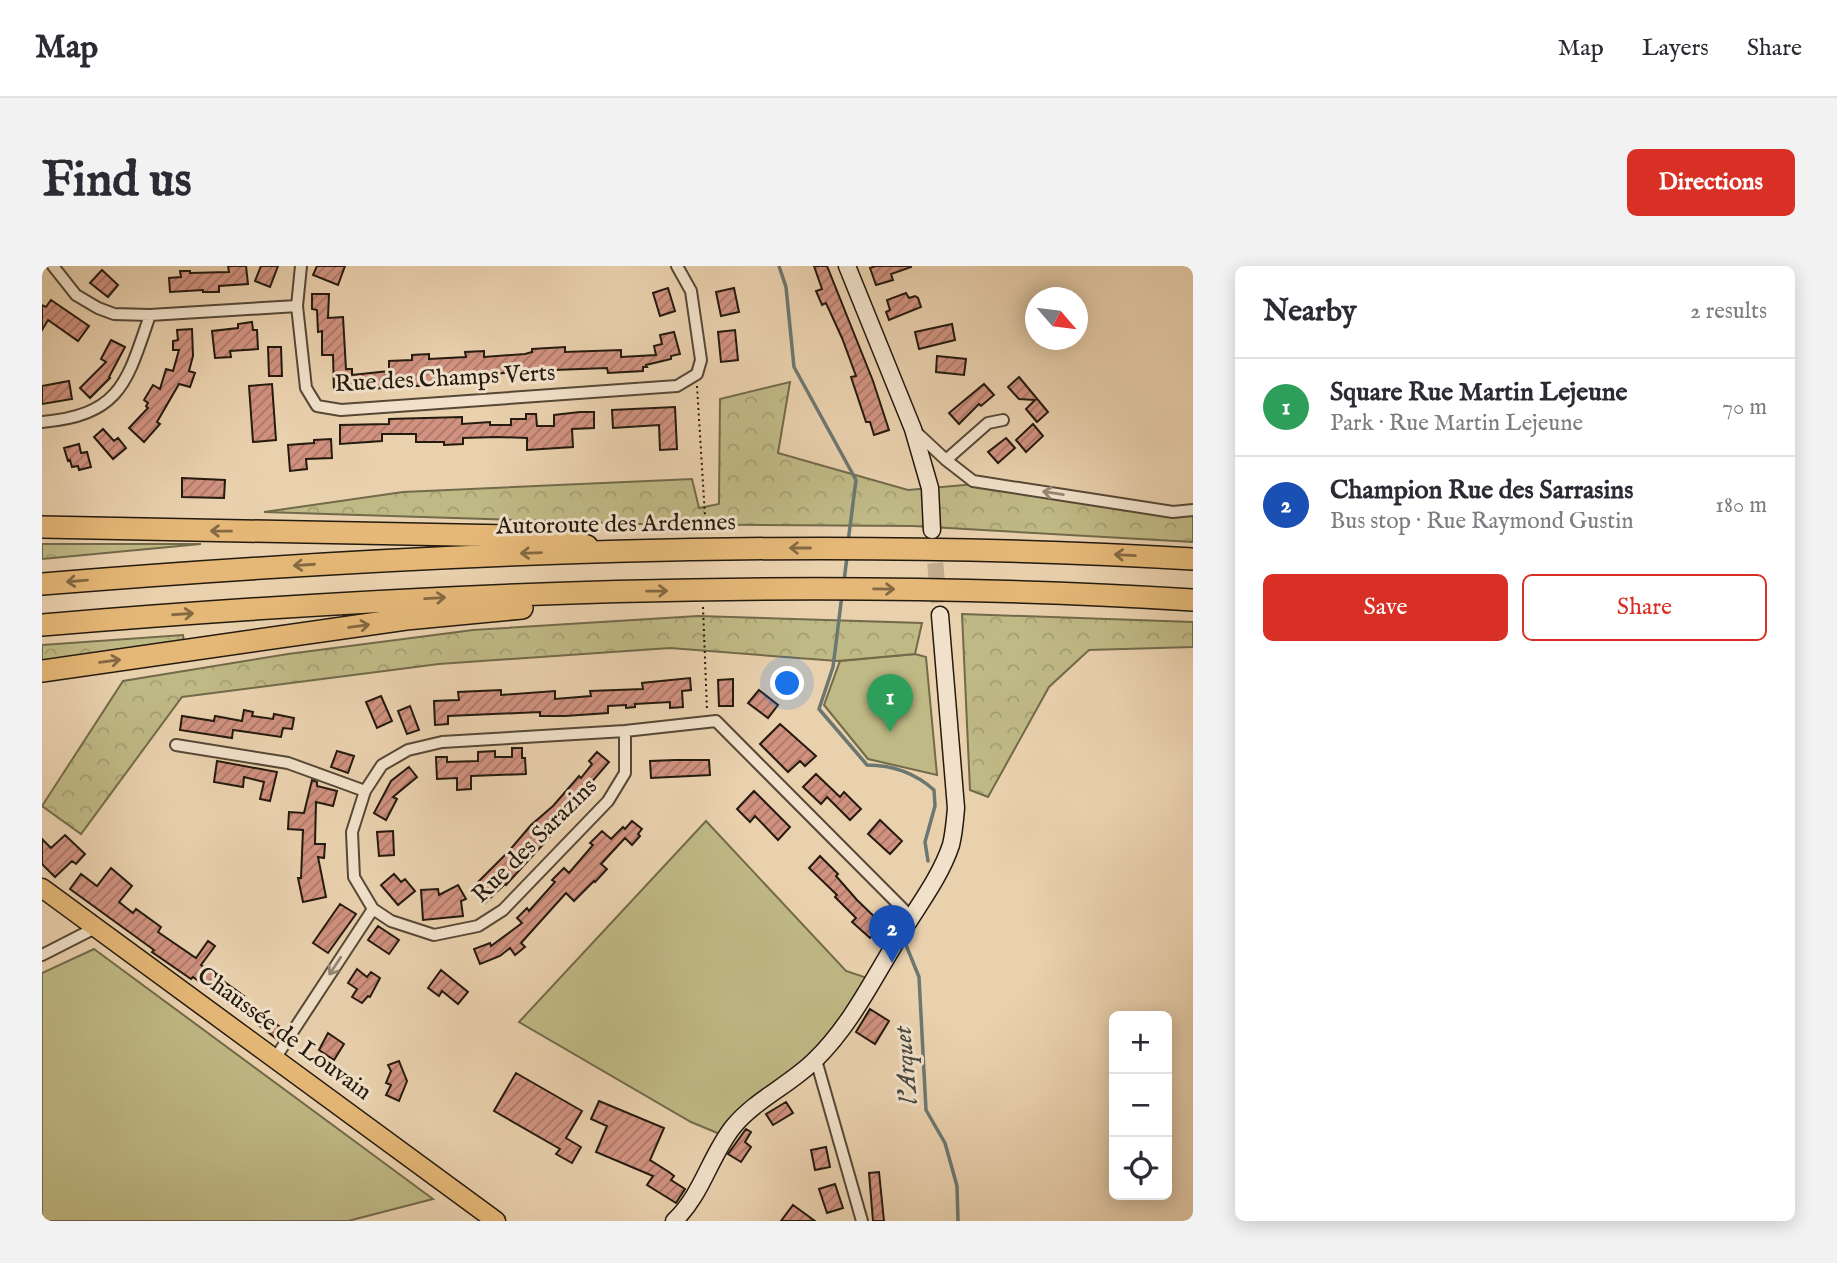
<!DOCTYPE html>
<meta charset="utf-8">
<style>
:root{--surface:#fff;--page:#f2f2f3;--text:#2b2b33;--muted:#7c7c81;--line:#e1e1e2;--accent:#d93025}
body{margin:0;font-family:"IM FELL English",serif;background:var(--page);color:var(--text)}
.controls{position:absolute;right:21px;bottom:21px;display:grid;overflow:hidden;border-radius:10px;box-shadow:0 4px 18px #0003}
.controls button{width:63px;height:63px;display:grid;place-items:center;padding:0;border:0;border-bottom:2px solid var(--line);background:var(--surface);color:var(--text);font:35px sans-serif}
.compass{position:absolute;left:983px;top:21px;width:63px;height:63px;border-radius:50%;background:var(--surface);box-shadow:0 4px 18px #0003;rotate:118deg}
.you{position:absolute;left:746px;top:418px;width:24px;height:24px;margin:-18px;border:5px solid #fff;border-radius:50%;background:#1a73e8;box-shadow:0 0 0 10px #1a73e833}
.badge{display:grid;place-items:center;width:46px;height:46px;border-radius:50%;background:var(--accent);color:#fff;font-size:23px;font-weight:700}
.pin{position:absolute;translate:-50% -58px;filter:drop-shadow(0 2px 4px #0008)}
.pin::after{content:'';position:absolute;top:37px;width:24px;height:21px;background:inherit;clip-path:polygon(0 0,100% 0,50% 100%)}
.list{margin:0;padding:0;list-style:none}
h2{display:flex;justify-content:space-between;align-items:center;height:91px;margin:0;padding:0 28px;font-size:30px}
h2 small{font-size:23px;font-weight:400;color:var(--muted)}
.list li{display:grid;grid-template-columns:46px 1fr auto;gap:21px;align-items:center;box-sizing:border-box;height:98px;padding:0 28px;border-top:2px solid var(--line)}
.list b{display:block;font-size:26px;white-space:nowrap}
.list p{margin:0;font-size:23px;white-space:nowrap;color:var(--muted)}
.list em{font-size:23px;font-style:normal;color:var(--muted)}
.actions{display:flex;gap:14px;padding:21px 28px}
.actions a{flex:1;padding:16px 0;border:2px solid var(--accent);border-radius:10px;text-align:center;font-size:24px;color:var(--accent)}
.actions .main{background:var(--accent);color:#fff}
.icon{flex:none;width:38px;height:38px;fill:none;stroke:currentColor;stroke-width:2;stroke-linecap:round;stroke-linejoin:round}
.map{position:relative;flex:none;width:1151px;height:955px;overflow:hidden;border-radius:10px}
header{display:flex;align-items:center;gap:42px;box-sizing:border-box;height:98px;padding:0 35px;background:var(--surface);border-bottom:2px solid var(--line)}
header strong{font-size:33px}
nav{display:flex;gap:38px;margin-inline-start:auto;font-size:24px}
.intro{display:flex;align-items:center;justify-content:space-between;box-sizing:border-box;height:168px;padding:0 42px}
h1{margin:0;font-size:49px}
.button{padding:18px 32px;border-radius:10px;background:var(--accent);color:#fff;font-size:24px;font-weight:700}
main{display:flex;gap:42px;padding:0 42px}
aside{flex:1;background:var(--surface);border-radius:10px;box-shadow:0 4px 18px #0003}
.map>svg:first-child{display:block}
.green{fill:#bfb985;stroke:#726a4a;stroke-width:2}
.forest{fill:url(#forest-crowns);stroke:#726a4a;stroke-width:2}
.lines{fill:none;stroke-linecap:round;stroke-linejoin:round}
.stream{stroke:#6b7770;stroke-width:3.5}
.building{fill:url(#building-hatch);stroke:#241a0e;stroke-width:2}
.secondary-tunnel{stroke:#c2ac8e;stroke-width:16;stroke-dasharray:16 8;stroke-linecap:butt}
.street-casing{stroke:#564836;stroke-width:14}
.secondary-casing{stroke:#241a0e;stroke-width:19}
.primary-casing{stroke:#241a0e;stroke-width:21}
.highway-casing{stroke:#241a0e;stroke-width:24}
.path{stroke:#241a0e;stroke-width:2;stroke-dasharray:2 3.5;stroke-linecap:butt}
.street{stroke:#f1e1ca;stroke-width:10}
.secondary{stroke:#f1e1ca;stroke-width:16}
.primary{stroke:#e5b877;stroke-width:18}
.highway{stroke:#e5b877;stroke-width:21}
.oneway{stroke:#958775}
.oneway2{stroke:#846942}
.labels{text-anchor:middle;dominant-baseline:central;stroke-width:6;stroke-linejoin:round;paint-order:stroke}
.street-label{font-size:24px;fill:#241a0e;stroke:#f1e1ca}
.water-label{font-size:26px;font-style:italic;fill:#47483f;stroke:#f1e1ca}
</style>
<header>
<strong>Map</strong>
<nav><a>Map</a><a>Layers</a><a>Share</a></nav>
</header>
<div class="intro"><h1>Find us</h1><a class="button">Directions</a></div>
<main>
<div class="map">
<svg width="1151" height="955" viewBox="0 0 1151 955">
<defs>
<pattern id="forest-crowns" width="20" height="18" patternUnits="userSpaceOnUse" patternTransform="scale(1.75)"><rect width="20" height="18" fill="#bfb985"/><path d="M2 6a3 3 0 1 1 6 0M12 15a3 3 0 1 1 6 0" fill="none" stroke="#a49e72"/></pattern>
<pattern id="building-hatch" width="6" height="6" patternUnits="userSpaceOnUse" patternTransform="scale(1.75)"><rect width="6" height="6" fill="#d19280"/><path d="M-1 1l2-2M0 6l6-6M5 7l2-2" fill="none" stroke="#a97667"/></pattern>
</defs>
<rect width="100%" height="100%" fill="#ead1ae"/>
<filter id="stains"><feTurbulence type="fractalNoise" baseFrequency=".00286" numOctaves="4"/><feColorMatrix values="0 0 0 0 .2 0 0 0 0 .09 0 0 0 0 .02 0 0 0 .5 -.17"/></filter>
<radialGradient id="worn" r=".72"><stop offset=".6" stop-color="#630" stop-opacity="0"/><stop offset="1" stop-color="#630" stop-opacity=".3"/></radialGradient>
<path class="green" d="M873 388 884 391 895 509 826 493 782 439 798 395Z
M664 555 804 705 831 714 808 750 685 871 649 856 477 756Z
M52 683 391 933 306 955H0V707Z"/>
<path class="forest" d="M748 116 736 187 866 224 945 217 1151 244V276L871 260 599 258 222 246 361 226 650 213 657 242 677 238 678 133Z
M0 278H159L0 293Z
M920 348 1151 356V381L1047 384 1007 421 946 531 928 524Z
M656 350 880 357 873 388 795 395 628 382 397 398 140 431 39 568 0 540 81 415 246 388 431 364Z
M141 369 142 377 0 395V379Z"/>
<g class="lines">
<path class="stream" d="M737 0 744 21 752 101 814 214 806 276
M802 315 805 291
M800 329 791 401 777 443 825 499C851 499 873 507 892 524L893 540 883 576 886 595
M864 679 877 711 884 844 903 877 915 920 916 955"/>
</g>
<path class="building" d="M186 0H204L206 18 177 20V26H161V24L128 26 127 12 139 11 138 5H148V7L187 6Z
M219 0H236L228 21 213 15Z
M275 0H303L296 19 271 9Z
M772 0H785L831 115 847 164 832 169 828 156H824L809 111 814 110 800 72 784 37 780 39 774 25 780 23Z
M834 0H869V1L849 8 851 14 834 19 828 2Z
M60 4 76 19 66 31 48 17Z
M626 22 633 45 618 50 611 27Z
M692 22 697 46 679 50 674 26Z
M864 27 867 32 873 30 876 32 879 41 847 54 844 46 848 44 845 34Z
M270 28H287L286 52 301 51 304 103H310V109L347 105V95L370 94V89L387 88V93L424 91 423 86 442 85V91L483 88 490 86V83L523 81V86L579 84V91L614 89 612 80 620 78 618 69 632 66 638 88 629 90V93L604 99 605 101H601V105L566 107 565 102 485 105 415 111 416 116 389 118V119L328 123V119L310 121V125H292L291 89H280V65L276 66 275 44 270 43Z
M9 34 47 60 36 75 6 54 0 64V39L4 41Z
M210 56 211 64H215L216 83 188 85 189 91 173 92 170 65 196 62V58Z
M910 58 913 74 877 83 873 66Z
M150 63 151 90 147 105 153 107 148 121 137 118 115 156 118 158 102 176 87 162 106 142 104 140 106 137 102 134 111 119 118 123 124 103 131 105 137 84H131V75L136 74 135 64Z
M693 64 696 94 679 96 676 66Z
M69 74 83 81 67 111 68 112 48 132 38 122 64 96 59 93Z
M226 81H239L240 110H227Z
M895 90 924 93 922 109 894 106Z
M977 111 1006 146 995 156 984 143 993 134 977 133 966 121Z
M27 115 30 133 0 138V120Z
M230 118 234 174 211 176 207 120Z
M942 118 952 129 939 140 937 138 917 158 907 147Z
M633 141 635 183 618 184 617 159 571 162 570 144Z
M538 146H552V162L530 163 531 181 485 184V172L455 171 421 172V178L402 179V176H374V168H340V175L298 178V159L347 158V153L420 151V158L448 156V159H469V153H484V148H494L495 160H512V149Z
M991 158 1001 170 984 186 974 174Z
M61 163 72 175 76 172 84 182 71 193 52 171Z
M964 172 973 182 956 197 946 186Z
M289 173 290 192 264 193 265 203 248 205 246 179 272 177V174Z
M37 178 39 187 45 186 49 201 37 204 36 200 30 201 28 194 26 195 22 182Z
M140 212 183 214 182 232 140 231Z
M648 412 649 424 640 425 641 441 628 442V436L593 438V441L584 442V439L566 440V447L523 450H498V446L406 450V458L393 459 392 435 417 434 416 426 459 424V429L513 425V433L549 430 548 425 601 423 600 417Z
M691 413V440H677L676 414Z
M717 424 736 439 726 452 706 437Z
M339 430 350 455 335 462 324 436Z
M368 440 377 464 365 468 356 445Z
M202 444 211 446 210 450 231 453 232 448 252 452 250 463 241 462 239 471 191 464 190 472 138 464 140 450 172 455 173 450 200 455Z
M738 458 774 490 763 500 758 495 746 506 718 478Z
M470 482H480V492H483L484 508 429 510V523L415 524V512L395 513 394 491H405V496L436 495V486L453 485V491H470Z
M295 485 312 490 306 507 289 501Z
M555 486 567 496 547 519 549 521 536 536 538 538 464 619 463 618 443 637 429 623 466 586 489 559 511 540 537 510 539 512 550 498 547 495Z
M633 494H667L668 509 609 512 608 495Z
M175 495 235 506 228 535 218 533 222 516 202 511 201 521 172 516Z
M367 501 375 511 351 531 355 533 344 554 332 547 349 515Z
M774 508 798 531 802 526 819 543 808 554 785 531 779 538 761 521Z
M270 514 275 516V520L295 525 291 540 274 536 273 578H283L282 592 276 591 284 631 261 636 256 612H259L261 564 246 563 247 546 262 547Z
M712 525 748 561 736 574 713 550 708 556 695 543Z
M838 554 860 575 848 588 826 568Z
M590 555 600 563 596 568 598 570 590 579 583 572 559 598 565 603 553 616 552 615 532 635 524 627 479 677 483 681 473 689 468 682 458 690 438 698 432 683 448 677 449 680 480 657 475 652 485 642 487 645 513 616 510 614 522 602 527 607 551 579 548 577 560 565 569 573 581 561 583 563Z
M351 565 352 589 337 590 335 566Z
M23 569 43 588 34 598 30 595 13 611 0 598V573L9 582Z
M778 590 796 608 794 610 815 634 841 659 828 672 810 656 814 652 793 631 795 629 767 602Z
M69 602 90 620 77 636 91 647 94 643 119 661 116 666 154 692 166 675 173 680 159 699 202 730 193 742 151 711 149 713 110 686 112 684 28 623 39 608 55 620Z
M352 608 359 616 363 613 373 625 356 639 339 619Z
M416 619 424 633 419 635 421 650 381 654 379 624 396 623 397 629Z
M298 638 314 648 286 687 271 677Z
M336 660 357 674 347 688 326 674Z
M315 703 325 711 329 706 338 712 328 731 326 730 320 737 310 731 315 723 306 717Z
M399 704 426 726 416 738 400 725 397 730 386 722Z
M828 743 847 755 833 778 814 766Z
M225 751 242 764 236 774 218 760Z
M286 767 302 778 292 794 277 784Z
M357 795 365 815 357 835 344 829 349 819 344 817 349 805 346 799Z
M474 807 540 845 524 872 539 881 530 897 514 888 518 883 452 845Z
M557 835 622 862 608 894 627 906 632 910 629 914 643 923 634 937 605 919 611 910 554 886 565 860 549 853Z
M744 836 751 847 731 859 724 848Z
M704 863 709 866 703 876 709 881 699 896 686 888Z
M784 881 788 901 773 904 769 884Z
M837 906 842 955H831L827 907Z
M793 918 801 942 785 947 777 923Z
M751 939 773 955H739Z"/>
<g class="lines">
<path class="secondary-tunnel" d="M891 273 898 349"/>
<defs>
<path id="street" d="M11 0 34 29 56 42 72 48 108 49 255 40
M259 0 255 40 264 122 275 140 299 144 635 120 655 108 659 94 649 25 635 0
M0 156C79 149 85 116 108 49
M874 166 904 194 931 215 1131 246 1151 244
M904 194 946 157 961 154
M583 465V507L566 535 461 644 436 660 392 669 349 655 331 643 312 611 310 566 323 525 340 499 366 484 400 476 583 465 674 455 870 652
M134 479 246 497 323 525
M0 689 53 662
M234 791 331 643
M774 794 820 955"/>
<path id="secondary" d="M805 0 871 163 888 222 890 264
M632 955C660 929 668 890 691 861 714 833 748 819 773 794 809 759 831 713 857 671 875 641 898 612 909 579 912 567 913 554 914 542L898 349"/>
<path id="primary" d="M0 622 454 955"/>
<path id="highway" d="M0 261 516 271 545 280
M0 318C383 287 767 270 1151 293
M0 359C383 327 767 310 1151 334
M0 405 364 353 480 342"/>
</defs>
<use href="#street" class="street-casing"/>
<use href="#secondary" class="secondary-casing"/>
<use href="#primary" class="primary-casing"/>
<use href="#highway" class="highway-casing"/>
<path class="path" d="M655 120 663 250
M661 341 665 445"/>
<use href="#street" class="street"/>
<use href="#secondary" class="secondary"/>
<use href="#primary" class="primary"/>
<use href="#highway" class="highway"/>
</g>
<defs><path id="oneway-shaft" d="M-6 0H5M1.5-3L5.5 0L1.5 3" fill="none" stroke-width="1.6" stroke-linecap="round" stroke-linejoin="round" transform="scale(1.75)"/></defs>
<g class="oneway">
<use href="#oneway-shaft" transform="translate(1011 227) rotate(-171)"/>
<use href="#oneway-shaft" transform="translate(293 700) rotate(123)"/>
</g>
<g class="oneway2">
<use href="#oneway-shaft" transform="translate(179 265) rotate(-179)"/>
<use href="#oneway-shaft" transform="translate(758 282) rotate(-180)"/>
<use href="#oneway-shaft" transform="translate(489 287) rotate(178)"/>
<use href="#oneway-shaft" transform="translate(1083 289) rotate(-177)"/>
<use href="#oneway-shaft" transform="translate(262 299) rotate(176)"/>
<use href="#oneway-shaft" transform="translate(35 315) rotate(175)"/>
<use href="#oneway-shaft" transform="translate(842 323) rotate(1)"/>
<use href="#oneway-shaft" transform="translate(615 325) rotate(-1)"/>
<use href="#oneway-shaft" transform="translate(393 332) rotate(-3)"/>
<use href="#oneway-shaft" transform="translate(141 348) rotate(-4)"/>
<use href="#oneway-shaft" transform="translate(317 360) rotate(-8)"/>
<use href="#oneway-shaft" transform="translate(68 395) rotate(-8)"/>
</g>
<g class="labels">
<g class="street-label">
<text transform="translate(403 113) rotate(-3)">Rue des Champs Verts</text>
<text transform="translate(574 259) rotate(-1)">Autoroute des Ardennes</text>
<text transform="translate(493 575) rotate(-45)">Rue des Sarazins</text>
<text transform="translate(242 768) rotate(36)">Chaussée de Louvain</text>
</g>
<g class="water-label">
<text transform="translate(864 799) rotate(-95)">l'Arquet</text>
</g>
</g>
<rect width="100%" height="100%" filter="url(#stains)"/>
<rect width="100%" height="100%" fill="url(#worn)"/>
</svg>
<div class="controls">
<button>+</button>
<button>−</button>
<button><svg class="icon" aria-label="locate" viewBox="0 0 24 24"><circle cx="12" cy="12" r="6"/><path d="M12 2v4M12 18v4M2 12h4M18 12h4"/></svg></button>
</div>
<svg class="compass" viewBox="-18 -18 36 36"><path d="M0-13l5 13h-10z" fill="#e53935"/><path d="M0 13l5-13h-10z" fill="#7c7c81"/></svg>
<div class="you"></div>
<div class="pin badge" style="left:848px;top:466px;background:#2e9e5b">1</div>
<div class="pin badge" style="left:850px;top:697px;background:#1a4fb4">2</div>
</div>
<aside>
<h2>Nearby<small>2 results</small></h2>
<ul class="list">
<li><span class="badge" style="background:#2e9e5b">1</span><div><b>Square Rue Martin Lejeune</b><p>Park · Rue Martin Lejeune</p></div><em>70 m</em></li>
<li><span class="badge" style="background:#1a4fb4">2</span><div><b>Champion Rue des Sarrasins</b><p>Bus stop · Rue Raymond Gustin</p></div><em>180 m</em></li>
</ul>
<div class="actions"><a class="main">Save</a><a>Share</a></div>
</aside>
</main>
